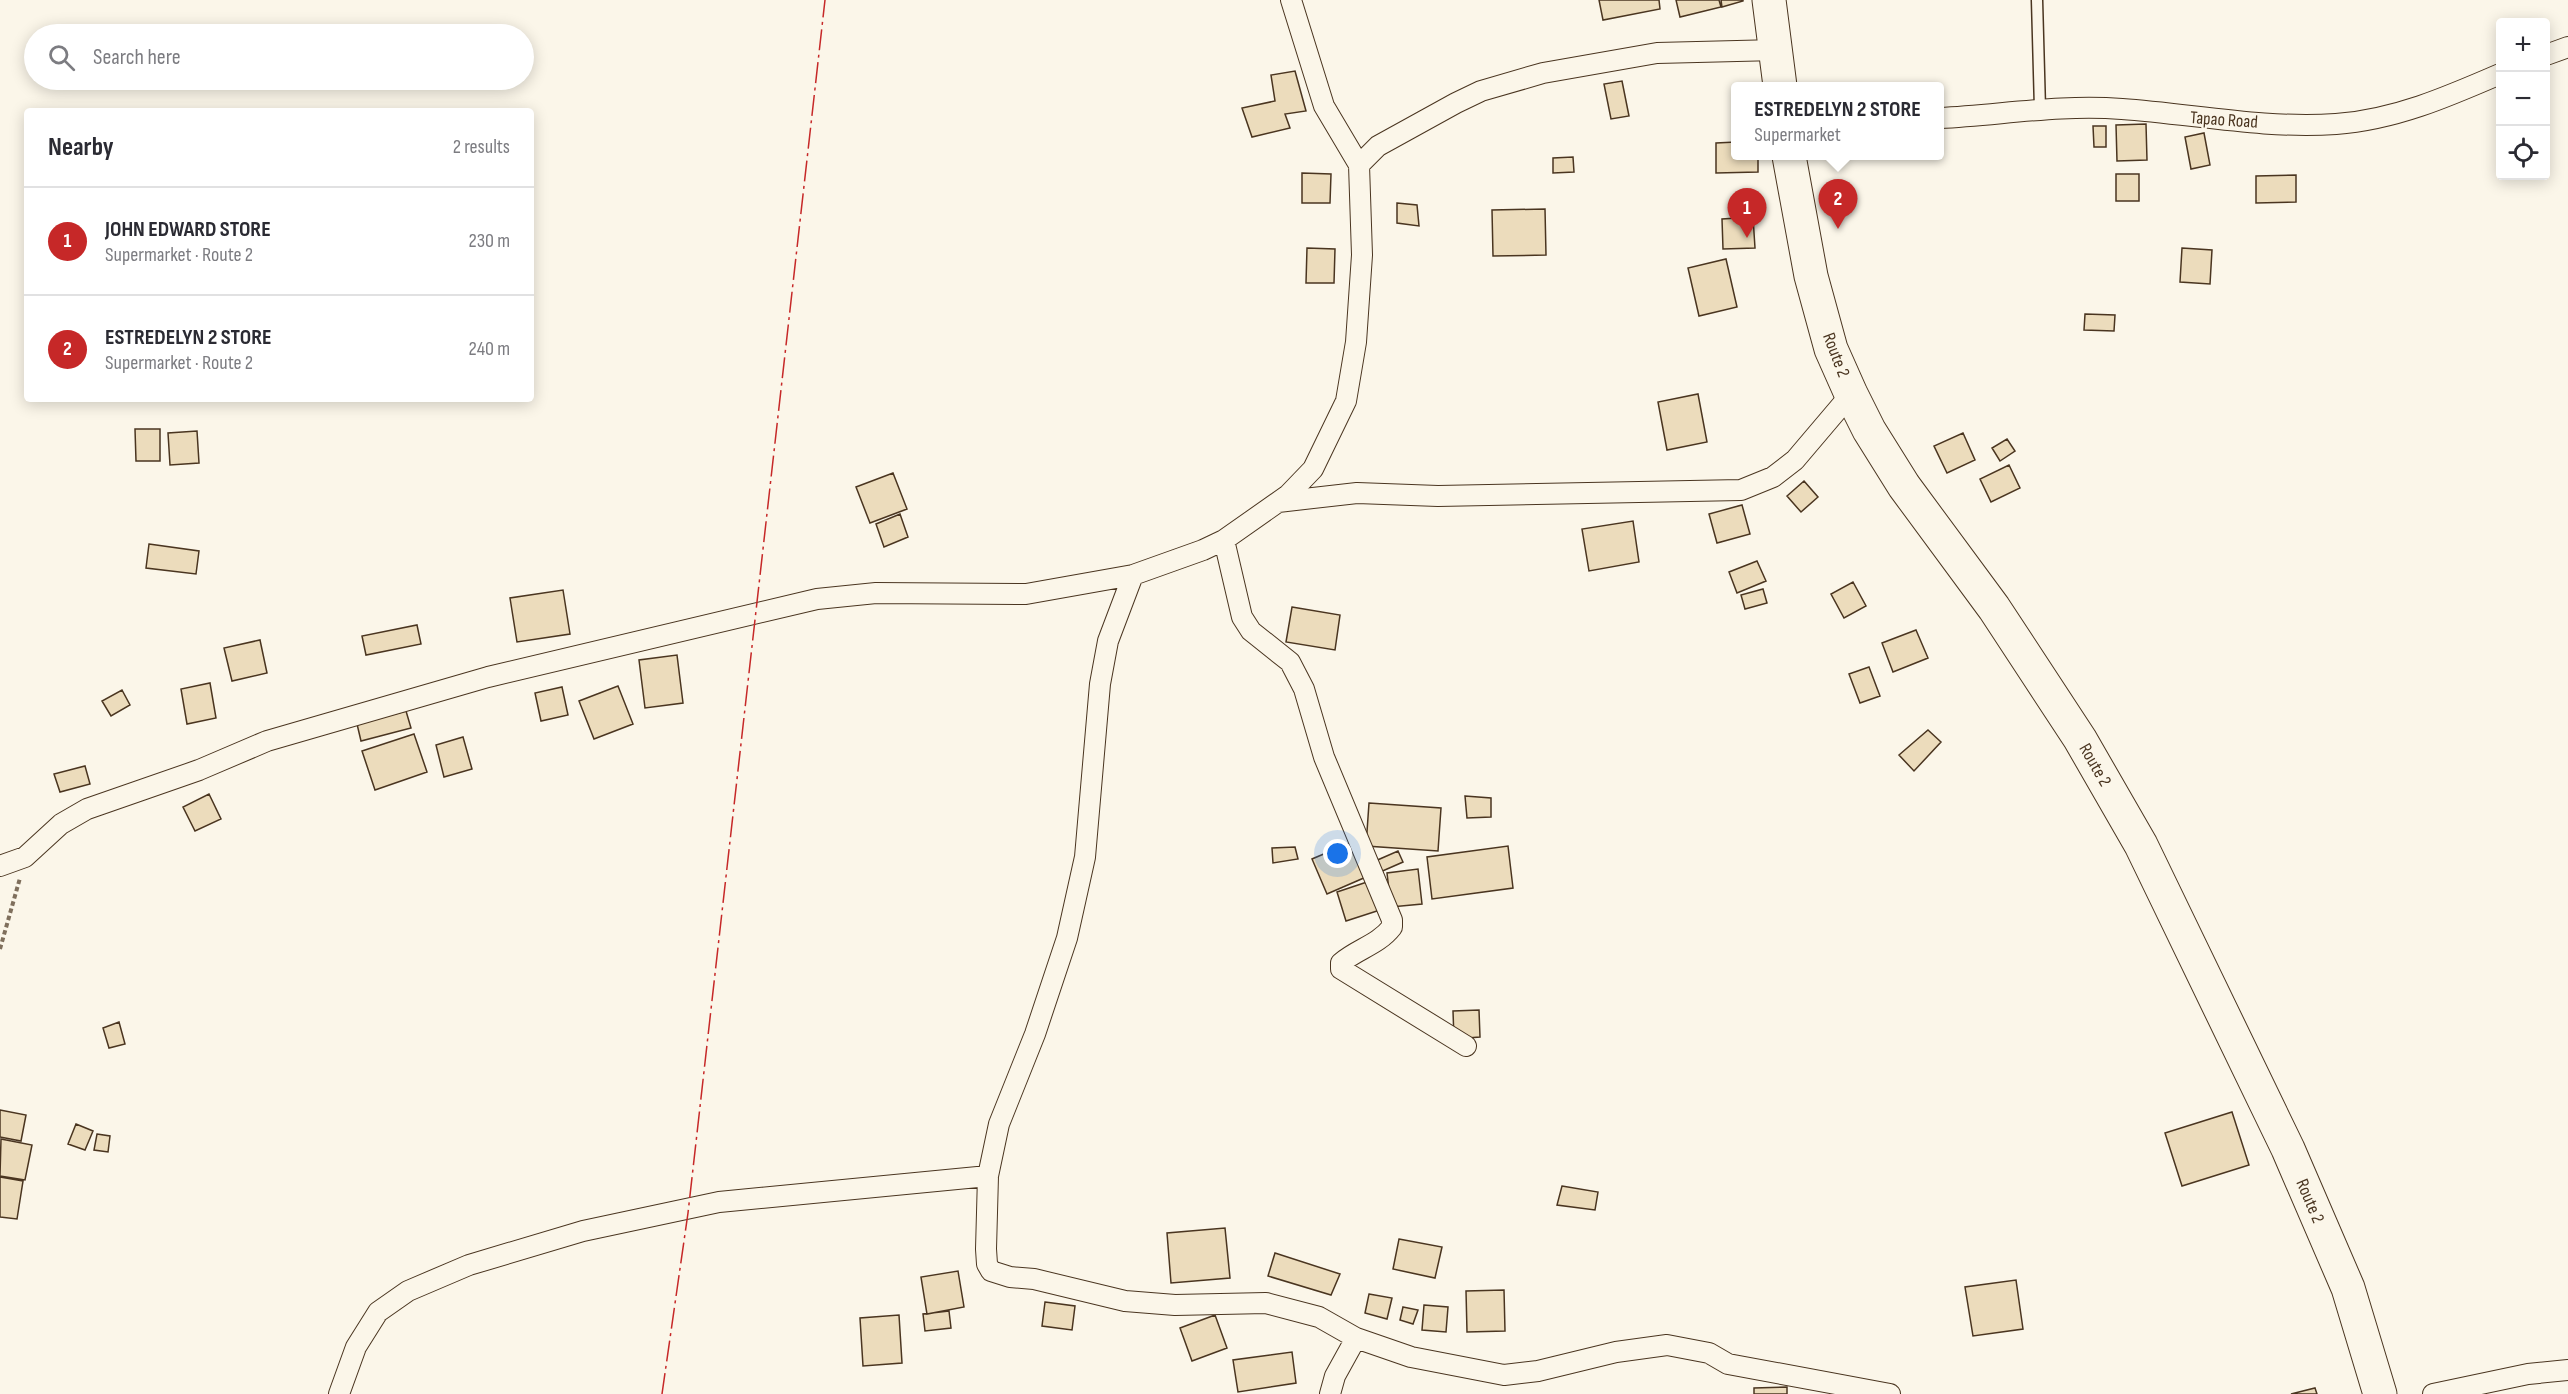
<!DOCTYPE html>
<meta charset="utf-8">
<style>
:root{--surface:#fff;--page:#f2f2f3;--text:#2b2b33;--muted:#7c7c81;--line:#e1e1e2;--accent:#c62828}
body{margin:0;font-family:"Sofia Sans Condensed",sans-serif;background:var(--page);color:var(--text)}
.controls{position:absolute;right:18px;top:18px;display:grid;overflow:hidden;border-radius:6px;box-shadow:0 3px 15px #0003}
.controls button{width:54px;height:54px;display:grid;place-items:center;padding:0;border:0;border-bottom:2px solid var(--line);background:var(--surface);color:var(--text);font:30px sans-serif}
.you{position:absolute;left:1338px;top:854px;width:21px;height:21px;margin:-15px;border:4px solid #fff;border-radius:50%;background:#1a73e8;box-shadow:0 0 0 9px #1a73e833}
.badge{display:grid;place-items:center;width:39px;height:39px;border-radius:50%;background:var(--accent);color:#fff;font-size:20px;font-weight:700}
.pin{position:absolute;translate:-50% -50px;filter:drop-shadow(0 2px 3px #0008)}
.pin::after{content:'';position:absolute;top:32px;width:21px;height:18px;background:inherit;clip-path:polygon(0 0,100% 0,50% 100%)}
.popup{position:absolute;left:1731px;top:82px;width:213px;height:78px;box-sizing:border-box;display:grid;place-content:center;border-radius:6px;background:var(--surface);filter:drop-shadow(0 2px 4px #0005);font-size:20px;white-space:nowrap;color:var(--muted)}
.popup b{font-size:22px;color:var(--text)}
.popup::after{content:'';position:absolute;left:50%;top:100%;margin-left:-12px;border:12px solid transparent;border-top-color:var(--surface)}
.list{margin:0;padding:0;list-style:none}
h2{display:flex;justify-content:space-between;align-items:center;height:78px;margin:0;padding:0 24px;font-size:26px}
h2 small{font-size:20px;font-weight:400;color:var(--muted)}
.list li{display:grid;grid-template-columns:39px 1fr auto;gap:18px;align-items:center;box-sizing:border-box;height:108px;padding:0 24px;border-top:2px solid var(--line)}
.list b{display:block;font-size:22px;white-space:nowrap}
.list p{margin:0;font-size:20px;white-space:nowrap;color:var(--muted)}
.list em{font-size:20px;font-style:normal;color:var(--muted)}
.icon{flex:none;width:33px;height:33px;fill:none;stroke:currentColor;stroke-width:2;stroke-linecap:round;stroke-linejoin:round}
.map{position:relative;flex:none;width:2568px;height:1394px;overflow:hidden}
.search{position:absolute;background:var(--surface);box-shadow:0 3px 15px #0003;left:24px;top:24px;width:510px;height:66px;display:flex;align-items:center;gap:15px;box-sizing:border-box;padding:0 21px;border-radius:33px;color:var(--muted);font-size:22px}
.panel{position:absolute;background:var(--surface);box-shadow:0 3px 15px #0003;left:24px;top:108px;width:510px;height:294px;border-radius:6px}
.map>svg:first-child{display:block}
.building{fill:#ecdcbc;stroke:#4a3520;stroke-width:1.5}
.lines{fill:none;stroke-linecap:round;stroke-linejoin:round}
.service-casing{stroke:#4a3520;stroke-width:13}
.minor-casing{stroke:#4a3520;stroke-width:22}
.trunk-casing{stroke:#4a3520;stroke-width:35}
.path{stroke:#7f6f5c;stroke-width:4;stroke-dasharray:4.5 3;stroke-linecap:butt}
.service{stroke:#fbf6e9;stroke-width:10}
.minor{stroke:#fbf6e9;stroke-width:20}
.trunk{stroke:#fbf6e9;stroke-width:33}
.power{stroke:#c62828;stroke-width:1.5;stroke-dasharray:21 4.5 3 4.5;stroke-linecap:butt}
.labels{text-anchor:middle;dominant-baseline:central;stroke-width:4.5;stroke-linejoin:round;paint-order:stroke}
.street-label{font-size:18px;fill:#4a3520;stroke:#fbf6e9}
</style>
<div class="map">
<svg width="2568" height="1394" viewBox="0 0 2568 1394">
<rect width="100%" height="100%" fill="#fbf6e9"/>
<path class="building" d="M1599 0H1659L1660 9 1603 20Z
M1676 0H1719L1721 7 1680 17Z
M1721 0H1743V1L1722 7Z
M1295 71 1306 111 1285 114 1290 128 1252 137 1242 108 1275 101 1271 75Z
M1622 81 1629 116 1611 119 1604 84Z
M2146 124 2147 160 2117 161 2116 125Z
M2093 126H2106V147H2094Z
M2204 133 2210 165 2191 169 2185 137Z
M1736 142V156H1758V172L1716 173V143Z
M1573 157 1574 172 1553 173V158Z
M1302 173 1331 174 1330 203H1302Z
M2116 174H2139V201H2116Z
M2296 175V202L2256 203V176Z
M1397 203 1417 205 1419 226 1397 223Z
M1545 209 1546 255 1493 256 1492 210Z
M1753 217 1755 248 1723 249 1722 219Z
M1307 248 1335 249 1334 283H1306Z
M2182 248 2212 250 2210 284 2180 282Z
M1726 259 1737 307 1699 316 1688 268Z
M2085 314 2115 315 2114 331 2084 330Z
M1698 394 1707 442 1667 450 1658 402Z
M135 429H160V461H136Z
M197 431 199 463 170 465 168 433Z
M1963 433 1975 460 1947 473 1934 446Z
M2007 439 2015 451 2000 461 1992 448Z
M2009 465 2020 488 1991 502 1980 479Z
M893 473 907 509 870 523 856 487Z
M1804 481 1818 497 1801 512 1787 496Z
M1742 505 1750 534 1717 543 1709 514Z
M900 514 908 537 884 547 876 524Z
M1633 521 1639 562 1589 571 1582 529Z
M149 544 199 551 196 574 146 568Z
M1757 561 1766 581 1737 593 1729 572Z
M1853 582 1866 606 1844 618 1831 594Z
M1763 589 1767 603 1745 609 1741 595Z
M563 590 570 634 517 642 510 598Z
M1292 607 1340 615 1335 650 1286 642Z
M417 625 421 644 366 655 362 636Z
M1916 630 1928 658 1893 672 1882 643Z
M260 640 267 673 232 681 224 648Z
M677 655 683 703 645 708 639 660Z
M1869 667 1880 696 1860 703 1849 674Z
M210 683 216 718 187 724 181 689Z
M618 686 633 724 594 739 579 701Z
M562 687 568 715 541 721 535 693Z
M122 690 130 705 111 716 102 701Z
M406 711 411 728 361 741 357 724Z
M1928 730 1941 742 1914 771 1899 755Z
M414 734 427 772 375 790 362 751Z
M463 737 472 769 444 777 436 745Z
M85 766 90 784 60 792 54 774Z
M209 794 221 819 195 831 183 807Z
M1465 796 1491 798V817L1467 818Z
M1369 803 1441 808 1438 851 1366 846Z
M1352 842 1366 877 1327 894 1312 859Z
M1508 846 1513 888 1432 899 1427 857Z
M1295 847 1298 859 1273 863 1272 848Z
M1398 851 1403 862 1378 873 1373 862Z
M1418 869 1422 904 1391 907 1387 873Z
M1370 881 1380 910 1346 921 1337 892Z
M1479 1010 1480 1037 1454 1039 1453 1011Z
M119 1022 125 1044 109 1048 103 1028Z
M0 1110 26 1115 21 1141 0 1137Z
M2232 1112 2249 1165 2182 1186 2165 1133Z
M76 1124 93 1131 85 1150 68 1144Z
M97 1134 110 1136 108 1152 94 1150Z
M1 1139 32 1145 25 1180 0 1176Z
M0 1177 23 1181 17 1219 0 1217Z
M1562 1186 1598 1192 1595 1210 1557 1205Z
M1225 1228 1230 1278 1171 1283 1167 1233Z
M1399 1239 1442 1247 1435 1278 1393 1269Z
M1275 1253 1340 1274 1331 1295 1268 1276Z
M958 1271 964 1307 927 1314 921 1277Z
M2016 1280 2023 1329 1973 1336 1965 1287Z
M1504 1290 1505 1331 1467 1332 1466 1291Z
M1369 1294 1392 1298 1387 1319 1365 1313Z
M1045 1302 1075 1306 1072 1330 1042 1326Z
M1424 1305 1448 1307 1446 1332 1422 1330Z
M1403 1307 1418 1310 1413 1324 1400 1320Z
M949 1311 951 1328 925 1331 923 1314Z
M899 1315 902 1363 863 1366 860 1318Z
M1215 1315 1227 1348 1192 1361 1180 1328Z
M1292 1352 1296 1383 1238 1392 1233 1360Z
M1787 1387V1394H1754V1388Z
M2315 1388 2317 1394H2291Z"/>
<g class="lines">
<defs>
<path id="service" d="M2037 0 2040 109"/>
<path id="minor" d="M1291 0 1324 106 1359 165
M2546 55 2568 47
M1940 118C2001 115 2061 104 2122 109 2193 114 2264 129 2336 124 2394 120 2447 97 2500 74
M1278 502 1357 493 1438 496 1741 490 1773 477 1795 460 1851 394
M1224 540 1242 617 1251 631 1290 662 1304 689 1324 757 1392 920V927C1378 945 1357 949 1341 963V969L1466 1046
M1133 575 1108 641 1100 684 1085 857 1067 938 1035 1034 999 1124 988 1176 986 1249 987 1264 991 1271 1010 1277 1034 1279 1125 1301 1175 1305 1266 1303 1319 1317 1356 1338 1411 1357 1504 1375 1538 1371 1616 1352 1667 1345 1709 1353 1728 1364 1890 1394
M0 866 25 857 61 824 87 809 199 770 267 741 488 677 817 599 876 593 1026 594 1133 575 1203 550 1224 540 1288 495 1313 469 1346 401 1356 342 1362 255 1359 165 1378 146 1456 103 1481 91 1543 73 1657 53 1777 50
M339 1394 356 1347 378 1312 408 1291 469 1265 583 1231 719 1202 988 1176
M1330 1394 1335 1376 1356 1338
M2433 1394 2528 1374 2568 1370"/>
<path id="trunk" d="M1769 0 1780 86
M1789 156 1811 276 1831 349 1851 394 1869 430 1904 486 1994 608 2080 739 2141 845 2288 1149 2348 1288 2380 1394"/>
</defs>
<use href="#service" class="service-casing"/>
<use href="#minor" class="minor-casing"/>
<use href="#trunk" class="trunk-casing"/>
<path class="path" d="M0 949 20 878"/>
<use href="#service" class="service"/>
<use href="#minor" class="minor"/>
<use href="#trunk" class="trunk"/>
<path class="power" d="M662 1394 688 1213 825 0"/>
</g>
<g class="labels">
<g class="street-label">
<text transform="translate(2224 120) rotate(4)">Tapao Road</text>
<text transform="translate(1836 355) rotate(69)">Route 2</text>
<text transform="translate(2095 765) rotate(60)">Route 2</text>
<text transform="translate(2310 1201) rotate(67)">Route 2</text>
</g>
</g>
</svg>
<div class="controls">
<button>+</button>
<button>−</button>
<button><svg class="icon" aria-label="locate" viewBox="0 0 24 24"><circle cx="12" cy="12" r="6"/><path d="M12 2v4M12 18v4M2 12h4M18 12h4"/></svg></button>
</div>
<div class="you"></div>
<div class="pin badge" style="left:1747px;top:238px">1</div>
<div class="pin badge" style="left:1838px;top:229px">2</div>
<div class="popup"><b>ESTREDELYN 2 STORE</b>Supermarket</div>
<div class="search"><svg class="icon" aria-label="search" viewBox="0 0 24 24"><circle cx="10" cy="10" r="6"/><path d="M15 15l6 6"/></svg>Search here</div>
<section class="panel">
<h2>Nearby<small>2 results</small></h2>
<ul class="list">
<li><span class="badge">1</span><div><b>JOHN EDWARD STORE</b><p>Supermarket · Route 2</p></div><em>230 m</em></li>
<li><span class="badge">2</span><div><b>ESTREDELYN 2 STORE</b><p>Supermarket · Route 2</p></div><em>240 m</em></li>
</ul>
</section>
</div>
